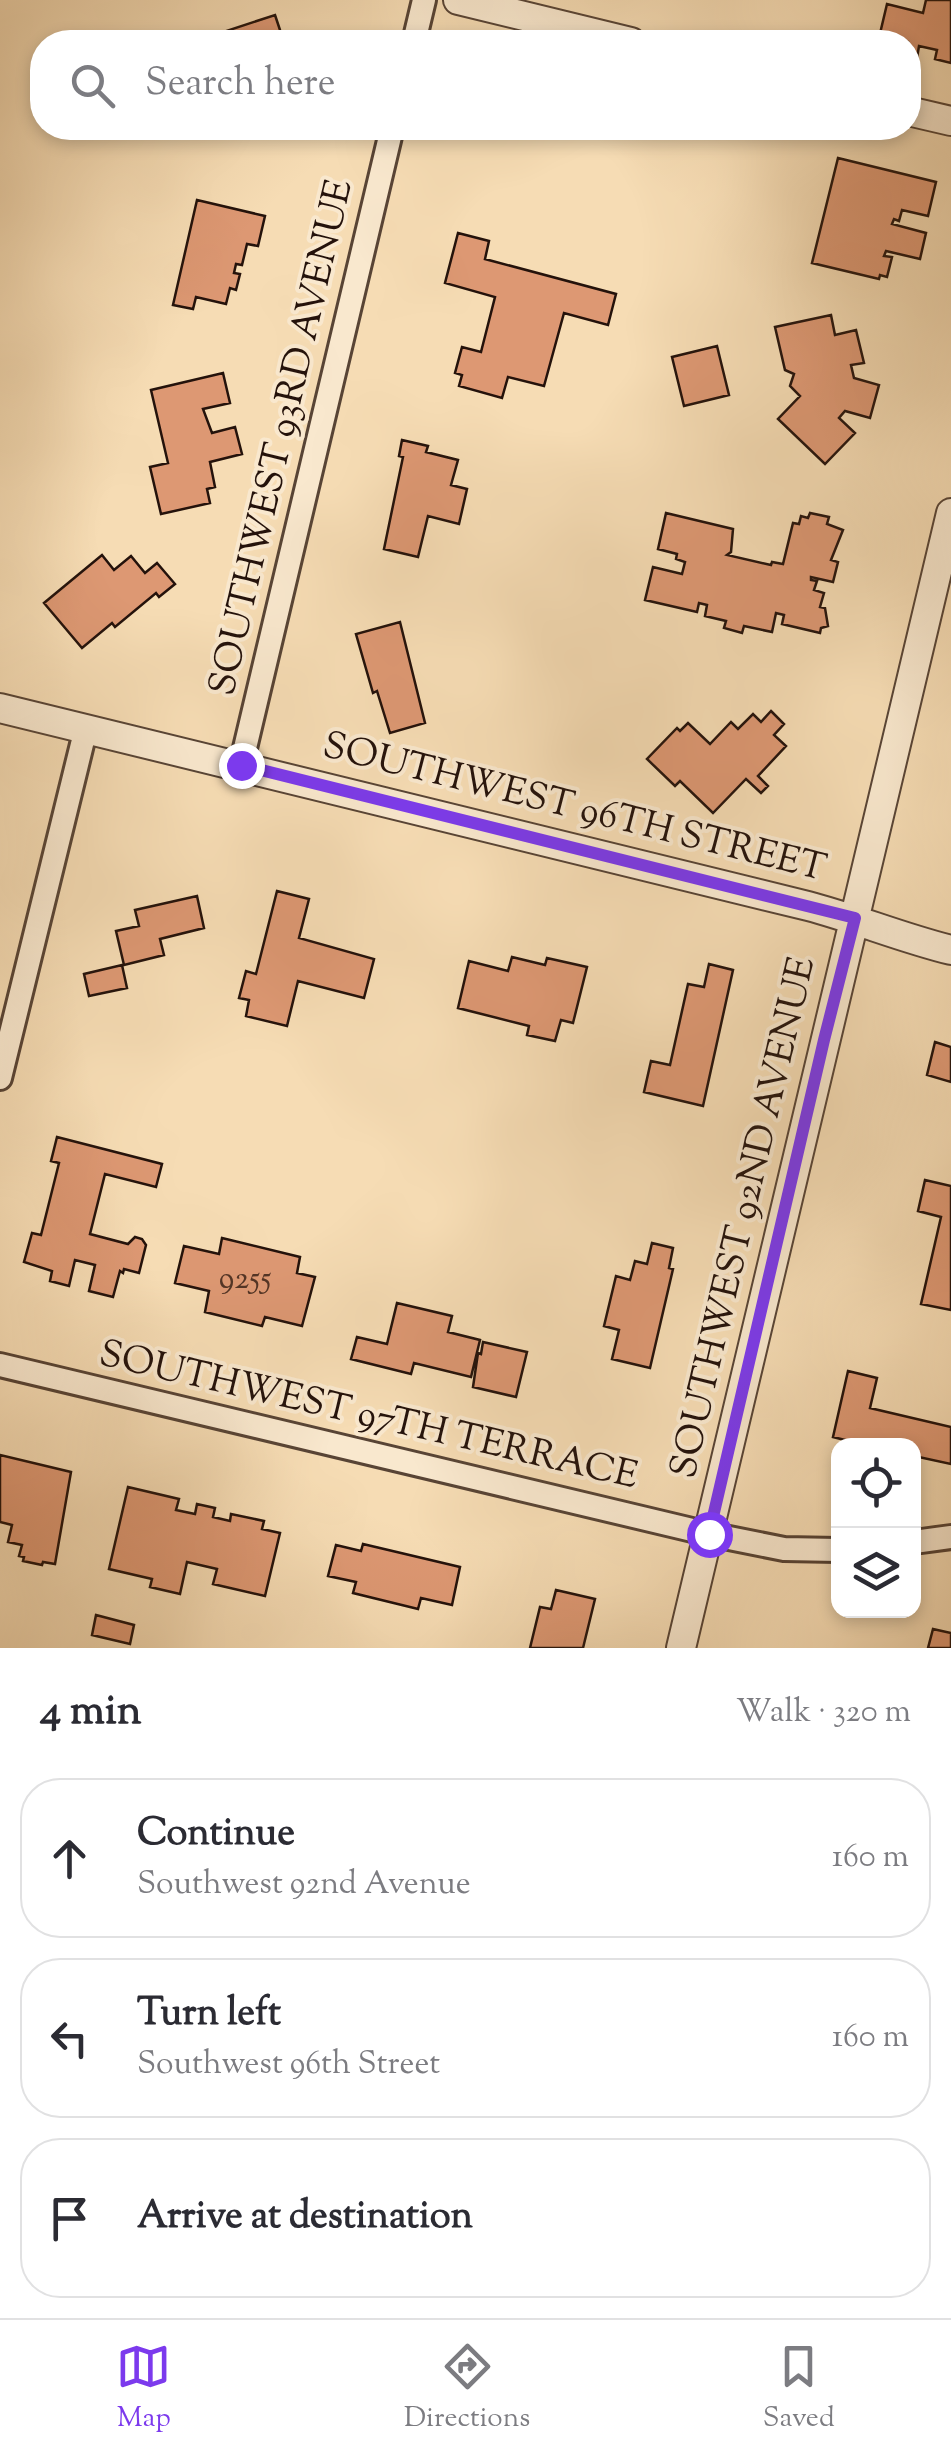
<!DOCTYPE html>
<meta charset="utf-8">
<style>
:root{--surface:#fff;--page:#f2f2f3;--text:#2b2b33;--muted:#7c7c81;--line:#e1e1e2;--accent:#7c3aed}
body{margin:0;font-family:"Sorts Mill Goudy",serif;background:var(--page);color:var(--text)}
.controls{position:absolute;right:30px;bottom:30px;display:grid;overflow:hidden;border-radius:20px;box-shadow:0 5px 15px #0003}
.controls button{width:90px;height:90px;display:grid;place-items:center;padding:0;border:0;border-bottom:2px solid var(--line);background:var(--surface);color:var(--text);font:50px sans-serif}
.stop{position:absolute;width:30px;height:30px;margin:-22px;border:8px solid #7c3aed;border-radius:50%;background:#fff}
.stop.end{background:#7c3aed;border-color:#fff;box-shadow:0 2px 10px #0008}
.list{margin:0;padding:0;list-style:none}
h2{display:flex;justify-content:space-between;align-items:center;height:130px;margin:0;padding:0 40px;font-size:42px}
h2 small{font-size:32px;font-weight:400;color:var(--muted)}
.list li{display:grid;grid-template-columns:65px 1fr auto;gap:30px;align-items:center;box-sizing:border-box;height:160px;margin:0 20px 20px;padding:0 20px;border:2px solid var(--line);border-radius:40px}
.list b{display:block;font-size:38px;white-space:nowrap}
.list p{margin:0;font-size:32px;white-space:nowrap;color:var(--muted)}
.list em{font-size:32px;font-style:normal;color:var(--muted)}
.icon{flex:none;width:55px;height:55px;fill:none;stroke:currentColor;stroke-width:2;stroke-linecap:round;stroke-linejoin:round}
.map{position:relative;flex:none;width:951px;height:1648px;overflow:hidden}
.search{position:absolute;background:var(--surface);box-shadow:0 5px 15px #0003;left:30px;right:30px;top:30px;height:110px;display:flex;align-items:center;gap:25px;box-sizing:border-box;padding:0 35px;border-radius:40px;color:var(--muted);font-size:38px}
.sheet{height:670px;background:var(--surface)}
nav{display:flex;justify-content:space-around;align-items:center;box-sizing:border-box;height:140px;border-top:2px solid var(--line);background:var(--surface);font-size:28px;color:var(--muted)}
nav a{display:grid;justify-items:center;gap:5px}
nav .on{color:var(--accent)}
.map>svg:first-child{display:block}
.building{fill:#dd9873;stroke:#24120b;stroke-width:2.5}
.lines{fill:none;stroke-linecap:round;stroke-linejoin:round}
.minor-casing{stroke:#584435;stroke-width:28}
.tertiary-casing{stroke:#584435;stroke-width:32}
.minor{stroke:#f9e8ce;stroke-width:22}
.tertiary{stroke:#f9e8ce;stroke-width:28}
.route{stroke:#7c3aed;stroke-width:12}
.labels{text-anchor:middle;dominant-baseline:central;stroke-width:8;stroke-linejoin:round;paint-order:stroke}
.number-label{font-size:32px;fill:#523425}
.street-label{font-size:38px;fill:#24120b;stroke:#f9e8ce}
</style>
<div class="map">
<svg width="951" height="1648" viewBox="0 0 951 1648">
<rect width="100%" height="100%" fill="#f6dcb4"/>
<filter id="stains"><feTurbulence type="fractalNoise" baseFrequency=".002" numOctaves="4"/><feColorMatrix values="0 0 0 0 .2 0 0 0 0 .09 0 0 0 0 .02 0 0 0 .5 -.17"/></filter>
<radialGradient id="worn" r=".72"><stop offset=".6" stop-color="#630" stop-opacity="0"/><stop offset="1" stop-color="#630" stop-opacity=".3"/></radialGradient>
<path class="building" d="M926 0H951V63L935 59 937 50 919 46 917 58 908 56V42H878L887 4 923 13Z
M275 15 284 42H203L202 39Z
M838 158 936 182 928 216 902 210 899 221 894 219 892 224 926 233 920 259 886 251 884 256 892 257 887 277 880 275 879 279 812 263Z
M197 200 265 216 258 246 247 244 242 265 236 264 234 273 240 274 236 290 230 288 226 304 196 297 193 309 173 305Z
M458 233 489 241 485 259 616 294 608 325 564 313 544 386 508 377 502 398 459 386 462 375 455 373 462 347 481 352 495 297 445 283Z
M831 315 835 335 856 330 864 363 851 365 854 378 879 385 870 418 845 411 839 418 855 433 825 464 778 419 800 396 790 386 794 374 785 370 775 327Z
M717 346 729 395 684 406 672 357Z
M223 373 230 403 203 409 212 433 235 427 242 454 210 462 215 487 207 489 210 503 161 514 150 467 168 463 151 390Z
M402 440 428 446 426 452 458 460 451 485 467 489 459 524 428 516 418 557 384 549 403 457 399 456Z
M666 513 733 529 731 552 727 555 771 565 772 562 783 564 793 523 799 524 801 516 808 518 810 513 829 517 827 524 843 530 831 560 838 562 833 582 811 577V580L817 581 814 590 824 593 820 607 825 608 828 626 821 628 820 633 782 624 784 615 776 613 772 632 744 626 742 633 724 628 726 621 705 616 707 605 699 603 697 612 645 600 653 567 682 574 685 562 676 559 677 554 658 549Z
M102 555 114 570 131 556 145 573 157 563 175 584 159 597 156 593 115 627 112 623 82 648 44 603Z
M400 622 425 723 390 733 377 691 373 693 356 634Z
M771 711 784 724 774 735 786 746 758 776 768 786 761 793 746 779 713 813 680 781 675 786 647 759 677 728 680 731 688 723 710 744 731 722 738 729 753 714 761 722Z
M277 891 309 899 299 938 374 959 364 998 298 981 287 1026 246 1016 249 1000 239 998 246 971 256 974Z
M197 896 204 928 160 939 164 955 124 965 116 931 139 926 135 910Z
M512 957 545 965 547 958 587 967 573 1023 561 1020 555 1041 527 1035 529 1026 458 1008 469 961 508 971Z
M709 964 733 970 703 1106 644 1092 651 1061 670 1065 688 984 704 987Z
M122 965 127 988 89 996 84 974Z
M935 1042 951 1047V1082L927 1075Z
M57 1137 162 1164 156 1187 105 1174 90 1234 128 1244 135 1237 142 1239 146 1245 139 1273 124 1269 123 1273 120 1271 113 1297 89 1291 95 1265 75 1260 69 1286 50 1281 52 1271 24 1262 32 1233 41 1235 59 1163 51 1161Z
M925 1180 951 1186V1310L921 1304 941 1217 918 1211Z
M222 1238 300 1257 297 1273 315 1277 302 1326 265 1317 262 1326 205 1312 209 1291 175 1283 184 1246 219 1254Z
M652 1243 673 1248 669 1268 673 1269 650 1368 612 1359 619 1330 604 1326 616 1276 630 1280 635 1261 647 1264Z
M397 1303 452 1316 448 1332 480 1340 471 1377 414 1363 411 1374 351 1359 357 1337 387 1344Z
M483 1342 527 1352 516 1397 473 1387 478 1353 481 1354Z
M848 1371 877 1378 870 1408 951 1427V1464L914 1456V1446H869L833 1437Z
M0 1455 71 1472 55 1564 43 1562 42 1565 23 1561 24 1557 19 1556 22 1545 8 1542 12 1525 0 1522Z
M128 1487 179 1499 176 1510 195 1514 197 1504 215 1508 213 1517 230 1521 231 1514 264 1521 262 1529 280 1533 265 1596 213 1584 217 1569 187 1562 180 1594 150 1587 152 1579 109 1569Z
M363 1544 460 1567 452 1605 421 1598 418 1609 353 1593 356 1582 328 1576 336 1545 361 1551Z
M556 1590 595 1599 583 1648H530L540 1607 551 1609Z
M96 1615 134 1625 130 1644 92 1635Z
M933 1629 951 1633V1648H928Z"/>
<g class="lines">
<defs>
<path id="minor" d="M414 42 424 0
M241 765 392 128
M0 1078 86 728
M0 1365 709 1534 784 1549 838 1550
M914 1542 951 1537"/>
<path id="tertiary" d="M458 0 631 42
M908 111 951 121
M0 708 808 906C857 919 902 938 951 950
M681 1648 951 513"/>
</defs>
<use href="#minor" class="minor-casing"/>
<use href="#tertiary" class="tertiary-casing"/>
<use href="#minor" class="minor"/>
<use href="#tertiary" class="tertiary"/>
</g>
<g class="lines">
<path class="route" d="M241 765 855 918 824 1040 709 1534"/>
</g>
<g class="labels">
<g class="number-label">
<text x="245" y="1280">9255</text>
</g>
<g class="street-label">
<text transform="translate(283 438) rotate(-77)">SOUTHWEST 93RD AVENUE</text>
<text transform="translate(574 809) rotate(14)">SOUTHWEST 96TH STREET</text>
<text transform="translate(745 1218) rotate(-77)">SOUTHWEST 92ND AVENUE</text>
<text transform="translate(368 1417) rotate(13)">SOUTHWEST 97TH TERRACE</text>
</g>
</g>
<rect width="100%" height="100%" filter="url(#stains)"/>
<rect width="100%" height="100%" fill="url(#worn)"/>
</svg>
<div class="controls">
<button><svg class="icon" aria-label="locate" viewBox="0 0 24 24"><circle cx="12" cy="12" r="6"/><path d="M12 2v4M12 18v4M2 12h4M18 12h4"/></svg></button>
<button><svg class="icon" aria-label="layers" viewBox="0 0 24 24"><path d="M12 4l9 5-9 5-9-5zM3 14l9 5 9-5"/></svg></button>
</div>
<div class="stop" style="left:709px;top:1534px"></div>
<div class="stop end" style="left:241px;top:765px"></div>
<div class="search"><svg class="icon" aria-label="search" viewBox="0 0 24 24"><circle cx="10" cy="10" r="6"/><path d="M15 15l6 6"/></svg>Search here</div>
</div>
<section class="sheet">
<h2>4 min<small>Walk · 320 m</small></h2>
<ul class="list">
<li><svg class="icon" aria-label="ahead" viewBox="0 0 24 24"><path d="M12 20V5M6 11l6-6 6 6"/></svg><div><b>Continue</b><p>Southwest 92nd Avenue</p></div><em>160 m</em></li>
<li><svg class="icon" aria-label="left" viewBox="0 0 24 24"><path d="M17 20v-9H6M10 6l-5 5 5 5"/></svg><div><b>Turn left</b><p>Southwest 96th Street</p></div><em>160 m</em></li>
<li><svg class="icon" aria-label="arrive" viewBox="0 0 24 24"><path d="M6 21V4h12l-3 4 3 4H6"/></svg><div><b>Arrive at destination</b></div></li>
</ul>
</section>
<nav>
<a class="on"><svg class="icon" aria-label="map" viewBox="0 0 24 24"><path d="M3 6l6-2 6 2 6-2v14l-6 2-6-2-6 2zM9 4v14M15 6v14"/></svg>Map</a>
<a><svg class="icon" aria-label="directions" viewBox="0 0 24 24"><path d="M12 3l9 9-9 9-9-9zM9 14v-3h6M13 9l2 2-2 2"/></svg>Directions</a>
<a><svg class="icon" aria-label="saved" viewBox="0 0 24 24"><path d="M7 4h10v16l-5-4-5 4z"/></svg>Saved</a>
</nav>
